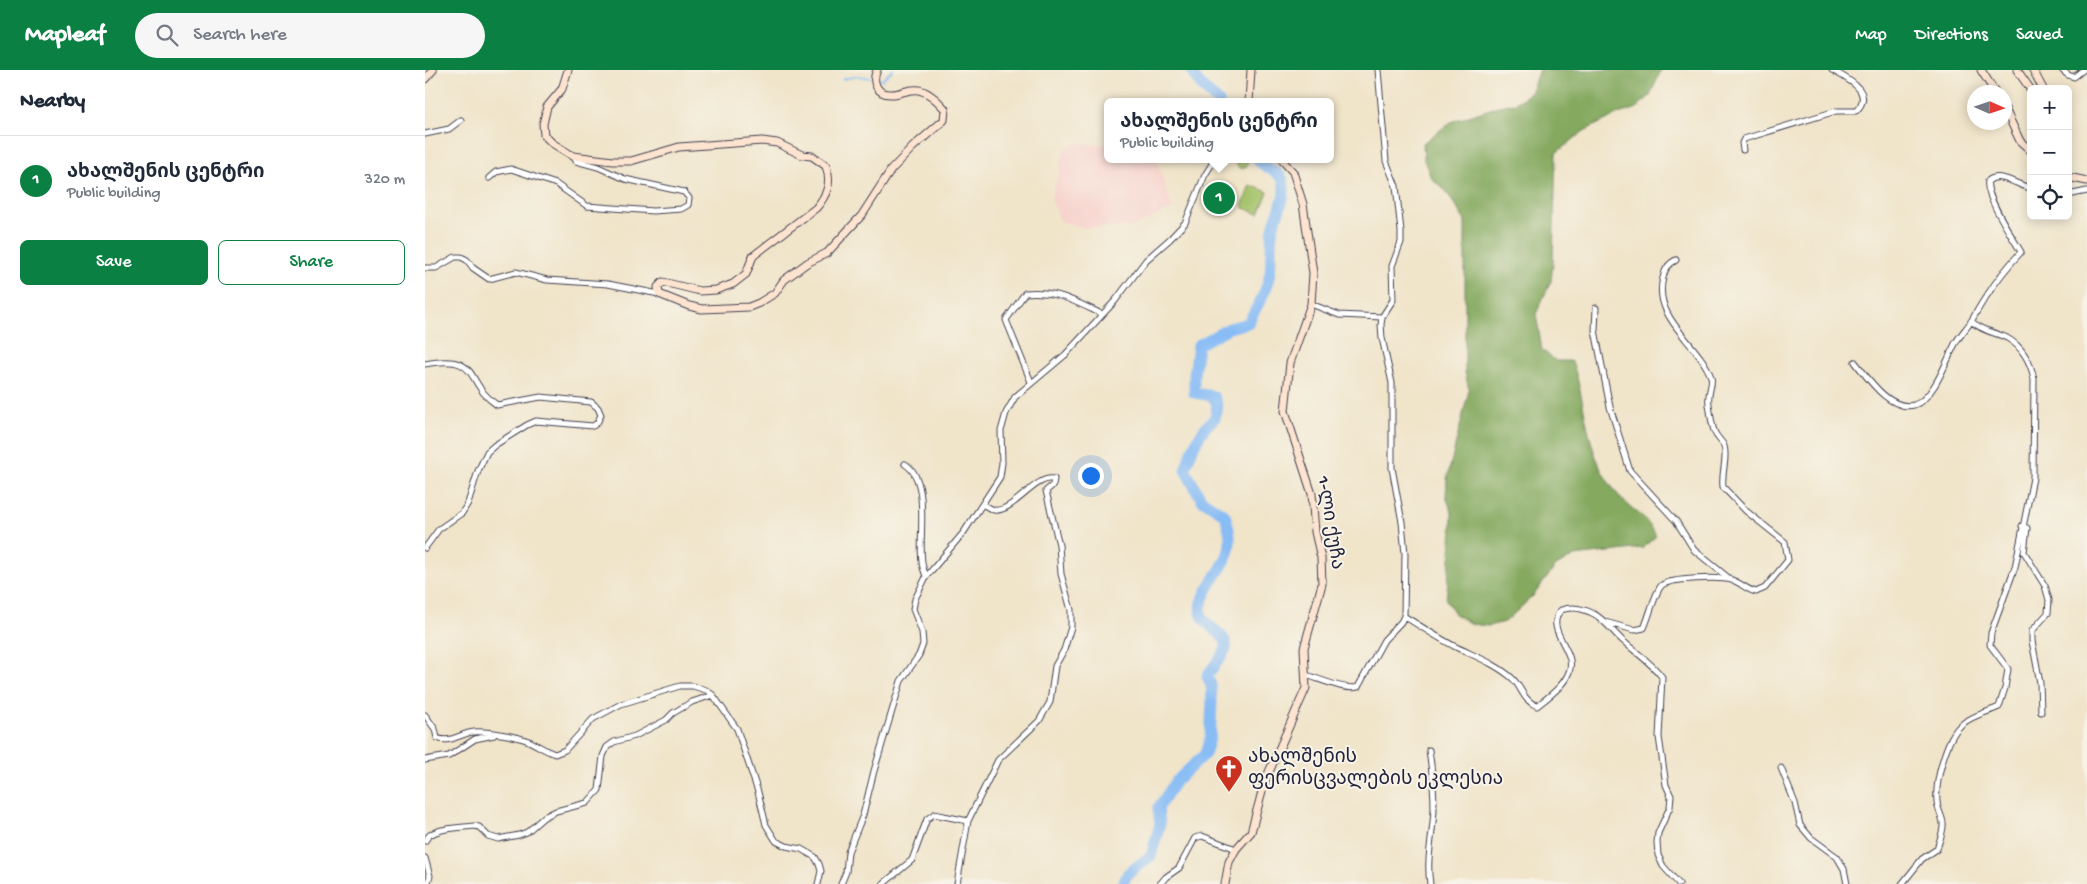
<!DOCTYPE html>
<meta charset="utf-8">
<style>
:root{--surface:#fff;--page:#f6f6f7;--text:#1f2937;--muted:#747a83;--line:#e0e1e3;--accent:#0b8043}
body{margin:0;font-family:"Gochi Hand","Noto Sans Georgian",sans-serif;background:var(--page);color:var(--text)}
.controls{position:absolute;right:15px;top:15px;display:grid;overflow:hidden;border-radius:8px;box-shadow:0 2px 12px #0003}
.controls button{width:45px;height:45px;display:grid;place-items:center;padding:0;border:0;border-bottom:1px solid var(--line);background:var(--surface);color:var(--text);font:25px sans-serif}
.compass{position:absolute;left:1542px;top:15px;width:45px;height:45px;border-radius:50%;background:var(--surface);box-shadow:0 2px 12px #0003;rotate:93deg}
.you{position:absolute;left:665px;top:405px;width:18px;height:18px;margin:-12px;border:4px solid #fff;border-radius:50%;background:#1a73e8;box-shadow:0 0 0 8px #1a73e833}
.badge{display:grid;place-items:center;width:32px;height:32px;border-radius:50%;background:var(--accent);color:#fff;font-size:16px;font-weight:700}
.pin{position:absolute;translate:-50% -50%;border:2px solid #fff;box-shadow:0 1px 5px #0006}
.popup{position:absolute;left:679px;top:28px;width:230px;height:65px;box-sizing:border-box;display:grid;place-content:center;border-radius:8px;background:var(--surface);filter:drop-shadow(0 1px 4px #0005);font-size:16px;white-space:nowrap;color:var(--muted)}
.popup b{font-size:19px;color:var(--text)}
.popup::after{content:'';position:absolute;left:50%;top:100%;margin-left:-10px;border:10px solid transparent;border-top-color:var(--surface)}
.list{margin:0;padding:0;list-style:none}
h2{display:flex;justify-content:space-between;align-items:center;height:65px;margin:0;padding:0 20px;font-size:21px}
h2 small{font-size:16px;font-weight:400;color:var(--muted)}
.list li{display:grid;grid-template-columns:32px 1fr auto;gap:15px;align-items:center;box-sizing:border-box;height:90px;padding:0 20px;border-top:1px solid var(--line)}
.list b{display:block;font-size:19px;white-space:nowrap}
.list p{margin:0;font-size:16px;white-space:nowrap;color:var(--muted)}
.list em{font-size:16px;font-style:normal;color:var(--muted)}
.actions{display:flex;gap:10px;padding:15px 20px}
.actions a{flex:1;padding:11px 0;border:1px solid var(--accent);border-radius:8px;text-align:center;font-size:18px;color:var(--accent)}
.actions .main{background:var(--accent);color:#fff}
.icon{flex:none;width:28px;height:28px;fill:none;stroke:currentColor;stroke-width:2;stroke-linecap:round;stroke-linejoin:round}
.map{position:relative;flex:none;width:1662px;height:814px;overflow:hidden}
header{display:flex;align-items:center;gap:30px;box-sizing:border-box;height:70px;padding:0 25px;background:var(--accent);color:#fff}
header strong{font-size:24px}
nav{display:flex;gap:28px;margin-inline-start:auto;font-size:18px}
.search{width:350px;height:45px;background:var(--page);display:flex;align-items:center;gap:12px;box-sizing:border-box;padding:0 18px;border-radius:28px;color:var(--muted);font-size:19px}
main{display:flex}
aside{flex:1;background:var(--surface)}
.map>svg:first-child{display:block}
.built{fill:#f7d0cb}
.green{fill:#a5c36a;stroke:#647252}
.forest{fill:#84a95e;stroke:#53664c}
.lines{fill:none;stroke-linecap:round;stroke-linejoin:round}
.stream{stroke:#87bcf5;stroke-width:2}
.river{stroke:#87bcf5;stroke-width:11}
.street-casing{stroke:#413f50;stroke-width:7}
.secondary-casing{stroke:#413f50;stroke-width:9}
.street{stroke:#fff;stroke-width:5}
.secondary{stroke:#fde4d0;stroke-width:7}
.labels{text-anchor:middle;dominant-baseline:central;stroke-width:4;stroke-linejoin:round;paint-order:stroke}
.street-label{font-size:19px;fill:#22223b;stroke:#f7f3e8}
.poi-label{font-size:19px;fill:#22223b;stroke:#f7f3e8;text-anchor:start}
</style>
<header>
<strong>Mapleaf</strong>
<div class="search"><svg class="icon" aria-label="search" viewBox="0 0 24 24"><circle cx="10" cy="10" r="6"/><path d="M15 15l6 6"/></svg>Search here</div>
<nav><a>Map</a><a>Directions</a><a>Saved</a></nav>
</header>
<main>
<aside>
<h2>Nearby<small></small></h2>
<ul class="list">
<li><span class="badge">1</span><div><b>ახალშენის ცენტრი</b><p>Public building</p></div><em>320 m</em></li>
</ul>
<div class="actions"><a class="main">Save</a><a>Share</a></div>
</aside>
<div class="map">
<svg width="1662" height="814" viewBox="0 0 1662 814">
<rect width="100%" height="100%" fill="#f7f3e8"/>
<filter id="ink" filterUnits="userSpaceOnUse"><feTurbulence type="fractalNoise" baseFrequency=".02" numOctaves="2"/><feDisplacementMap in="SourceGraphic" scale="10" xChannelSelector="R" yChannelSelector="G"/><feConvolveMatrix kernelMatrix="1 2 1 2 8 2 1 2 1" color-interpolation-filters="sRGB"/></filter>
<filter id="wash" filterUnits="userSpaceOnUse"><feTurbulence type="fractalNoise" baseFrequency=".0096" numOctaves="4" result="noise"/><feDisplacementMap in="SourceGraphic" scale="20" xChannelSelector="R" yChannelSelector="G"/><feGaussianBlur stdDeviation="1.12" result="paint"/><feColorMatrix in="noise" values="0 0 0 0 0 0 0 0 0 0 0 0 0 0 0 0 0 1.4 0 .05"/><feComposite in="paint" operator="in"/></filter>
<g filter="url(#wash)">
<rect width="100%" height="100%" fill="#f0e4c9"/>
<path class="built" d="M651 73 683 74V89H731L748 139 707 157 658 158 636 151 626 129 640 78Z"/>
<path class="green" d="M811.5 93a5.5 5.5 0 1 1 11 0a5.5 5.5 0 1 1-11 0Z
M825 115 843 122 834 144 817 137Z"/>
<path class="forest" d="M1114 0H1236L1225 26 1210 39 1193 44 1159 61 1131 83 1128 193 1126 211 1111 244 1117 280 1131 291H1147C1159 325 1160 362 1174 395 1178 405 1188 419 1195 427 1210 443 1220 444 1231 466L1218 478 1149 486 1131 496 1108 526 1080 552 1063 556 1046 554 1031 545 1021 530 1026 479 1027 443 1021 426 1022 409 1044 320 1040 302V151L1021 121 1006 108 999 90 998 73 1026 52 1074 36 1091 33 1105 23Z"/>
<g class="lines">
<path class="stream" d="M418 9 433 6 446 8
M451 9 457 10 468 0"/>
<path class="river" d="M766 0C771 13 784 23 794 32
M698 814 703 803 726 786 735 754 733 738 751 711 780 684 785 668 787 633 786 615 782 606C786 599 799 585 801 578 804 562 774 557 776 538 779 513 805 497 805 471 806 463 802 453 800 445L777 430 760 400C767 380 773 362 790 348L792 335 788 326 769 323V305L773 275 804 258 823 253C832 236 842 222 845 203 847 190 845 177 847 164 849 146 863 130 858 111 854 99 838 99 832 89"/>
</g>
</g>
<g filter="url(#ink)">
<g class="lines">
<defs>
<path id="street" d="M1637 0 1643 5 1649 7 1658 0
M0 64 24 59 36 50
M1318 80 1317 73 1319 69 1411 41H1431C1451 21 1420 8 1407 0
M64 108 71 102 86 99 131 114 162 136 228 141 256 139 263 135 264 128 259 122 200 109 173 97 151 91 148 86
M1643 125 1662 121
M0 198H11L30 187H36L42 190 48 198 64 209 91 202 122 210 183 214 234 224
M886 234 914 245 957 247
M1171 238 1170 260 1185 337 1205 401 1251 451 1269 480 1306 510
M1430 292C1443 308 1464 341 1489 335 1509 329 1522 289 1531 272 1536 264 1542 258 1547 250 1552 241 1557 232 1563 224 1573 208 1584 195 1596 182 1588 168 1559 125 1563 111 1575 101 1593 116 1606 118
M0 294C57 283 39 313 72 335L116 327 166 332 173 338 176 345 172 353 168 356 111 351 102 355 70 375 62 382 53 401 43 433 37 443 14 459 0 478
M606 312 581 250 600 223C632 220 648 231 677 244
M480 394C506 410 493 466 497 492 497 497 500 502 501 507
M1597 456 1602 458 1599 482 1620 516 1624 530 1623 543 1607 561V571L1615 613 1616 642
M979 546C995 556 1012 567 1029 576 1049 586 1070 593 1087 608 1097 617 1097 630 1112 636 1123 627 1139 616 1144 602 1153 581 1118 560 1136 540 1147 536 1158 538 1169 544 1179 549 1188 562 1197 570 1210 582 1226 592 1237 607L1234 667 1241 715 1246 726 1245 737 1233 763 1232 772 1233 785 1238 796 1254 814
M1180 552 1209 560 1219 558C1224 548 1230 521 1237 515 1247 508 1294 507 1307 510 1316 513 1322 520 1331 522L1340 518 1363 490 1360 472 1321 441 1298 417C1296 402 1303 388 1299 376 1297 371 1292 368 1290 363 1287 357 1286 348 1285 341 1284 336 1283 331 1284 326 1284 320 1288 313 1286 307 1274 273 1227 249 1238 208 1240 199 1243 194 1251 190
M881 605C895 609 921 621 933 617L959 570 976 552 979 546 980 484 977 452 967 398V313L957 268 956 255 957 247 968 230 967 196 976 172V161L971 116 961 91 953 0
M0 645 10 659 12 668C25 674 36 663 49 662 63 661 93 666 106 672 114 676 121 681 130 684L140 680 168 649 196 634 255 616H268L281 620 288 625 312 659 333 722 341 755 351 771 361 776 376 779 390 787 394 794 396 801 393 814
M1004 680C1007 700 1009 719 1009 739 1008 764 1001 789 1005 814
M0 690 24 686 50 669 69 665
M1356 698 1370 733 1375 755 1386 768 1412 787 1419 799 1422 814
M543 751 573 690 614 651 625 632 630 596 639 580 646 557V540L636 504 634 475 621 421 628 415 629 409C610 405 588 443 569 440 566 439 561 436 558 435
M0 771C6 757 35 758 49 756L54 757 63 766 73 769 94 765 102 762 119 747 131 741 162 733 174 720 178 686 182 677 189 672 210 666 241 650 248 643 267 632 288 625
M0 788 5 806 2 814
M416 814 421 802 423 782 438 745 449 701 476 611 494 585 498 574 497 562 488 539 490 529 501 507 539 462 575 407 577 393 576 361 581 343 590 327 640 285 690 231 721 190 745 169 760 153 780 105 790 89
M458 814 487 790 502 749 509 744 543 751 532 814
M735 814 741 807 754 798 770 768 777 766 811 779
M1477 814 1497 789 1512 779C1514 771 1519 761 1518 753 1517 745 1512 739 1512 731 1510 712 1521 668 1536 655 1547 645 1561 643 1574 637L1580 618 1583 599 1565 575 1566 563 1590 497 1608 408 1609 309C1606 293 1597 276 1582 268 1569 262 1557 261 1546 251"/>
<path id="secondary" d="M143 0 137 19 122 37 118 54 119 65 127 73 148 86 188 91H206L254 77 337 71 352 73 377 85 387 86 401 96C407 113 402 125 391 138L328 186 321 204 308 214 291 220 275 221 238 212 233 217 234 224 264 236 277 239 324 237 334 233 350 223 359 210 382 193 402 183 437 145 466 100 488 77 519 50 520 39C513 31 504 22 494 20 484 18 476 24 467 24 452 25 446 12 452 0
M1556 0 1570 22
M1592 0 1606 20
M1608 0 1618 19
M0 9 8 0
M824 32 826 0
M1580 39 1595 71 1606 81
M1643 107 1662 111
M800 814 804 792 811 779 826 762 840 711 881 618 879 578 897 514 896 488 890 462 887 424 860 341 865 293 886 234 888 203 878 134 868 102 856 89"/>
</defs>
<use href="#street" class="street-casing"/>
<use href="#secondary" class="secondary-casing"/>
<use href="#street" class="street"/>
<use href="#secondary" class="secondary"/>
</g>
</g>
<defs>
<symbol id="church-pin" viewBox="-11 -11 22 30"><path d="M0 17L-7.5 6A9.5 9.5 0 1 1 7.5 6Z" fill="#c8321e" stroke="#f7f3e8"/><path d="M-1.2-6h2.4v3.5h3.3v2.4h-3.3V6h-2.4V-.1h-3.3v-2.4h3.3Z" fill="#fff"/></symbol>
</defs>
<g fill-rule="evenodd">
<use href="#church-pin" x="788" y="683" width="32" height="43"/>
</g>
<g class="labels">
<g class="street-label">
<text transform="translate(904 453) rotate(81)">1-ლი ქუჩა</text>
</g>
<g class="poi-label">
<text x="823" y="688">ახალშენის<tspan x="823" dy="22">ფერისცვალების ეკლესია</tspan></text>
</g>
</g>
</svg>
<div class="controls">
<button>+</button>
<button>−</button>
<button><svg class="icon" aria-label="locate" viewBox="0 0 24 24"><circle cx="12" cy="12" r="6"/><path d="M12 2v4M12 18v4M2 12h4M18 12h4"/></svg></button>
</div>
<svg class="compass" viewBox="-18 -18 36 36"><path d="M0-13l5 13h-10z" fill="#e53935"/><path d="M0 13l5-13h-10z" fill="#747a83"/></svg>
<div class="you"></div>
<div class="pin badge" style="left:794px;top:128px">1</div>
<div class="popup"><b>ახალშენის ცენტრი</b>Public building</div>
</div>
</main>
